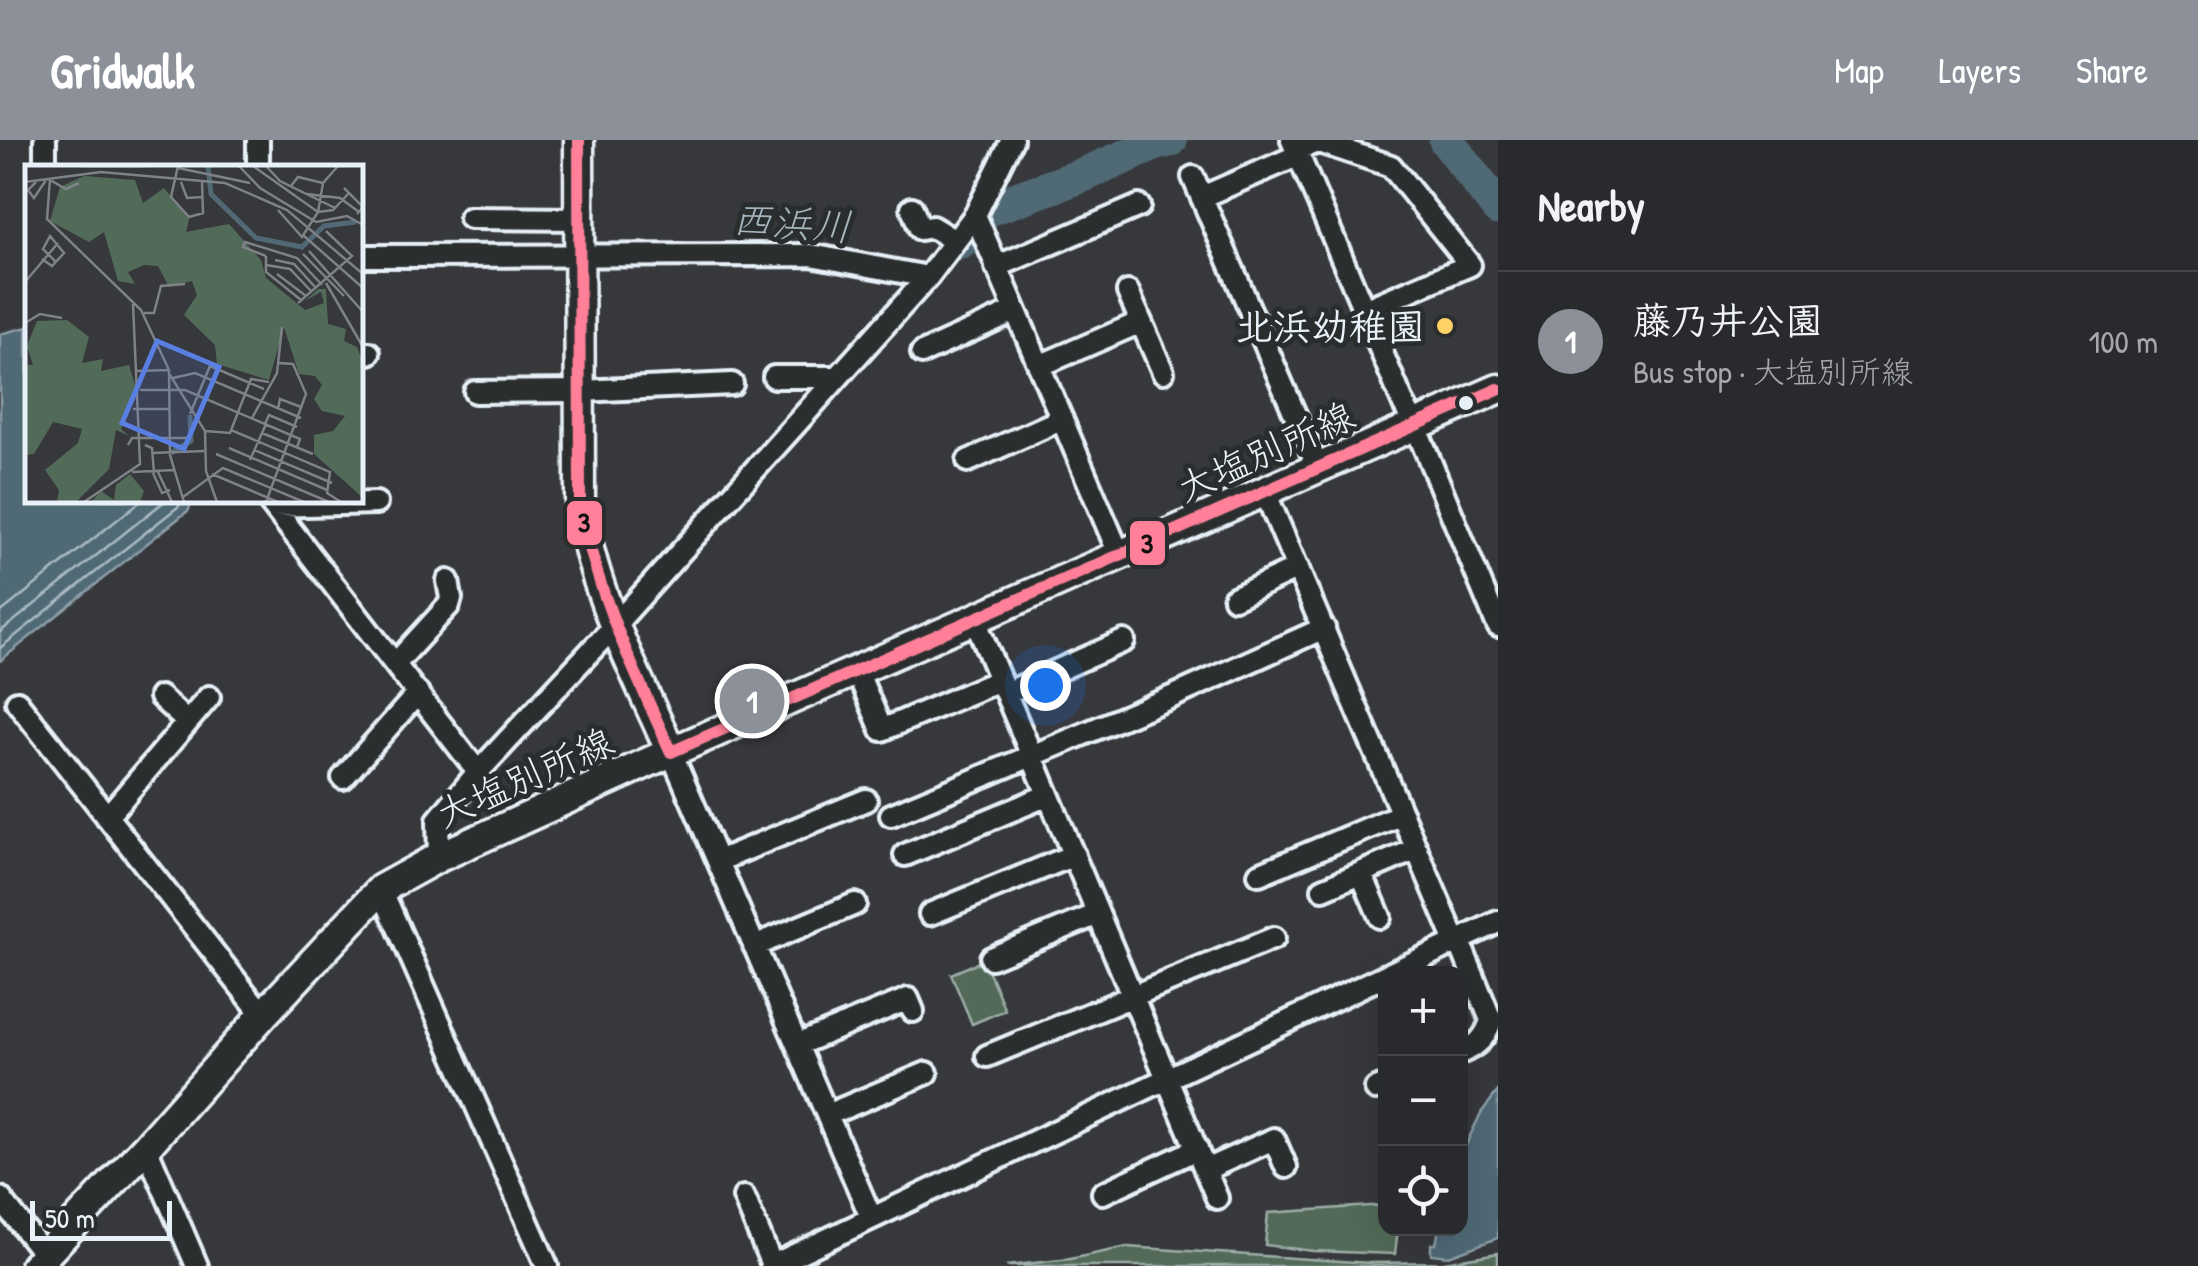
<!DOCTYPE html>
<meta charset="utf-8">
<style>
:root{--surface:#292a2d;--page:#313235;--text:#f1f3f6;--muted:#a5a7aa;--line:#454649;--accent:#8c9099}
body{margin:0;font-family:"Patrick Hand","Klee One",sans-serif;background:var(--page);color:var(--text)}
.controls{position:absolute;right:30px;bottom:30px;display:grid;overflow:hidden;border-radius:20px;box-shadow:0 10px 40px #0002}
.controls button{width:90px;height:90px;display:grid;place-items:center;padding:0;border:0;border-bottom:2px solid var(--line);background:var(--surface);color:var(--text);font:50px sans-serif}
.scale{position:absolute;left:30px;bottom:25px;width:142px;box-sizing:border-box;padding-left:10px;border:5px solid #e8f1f8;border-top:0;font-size:28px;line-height:35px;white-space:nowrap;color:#e8f1f8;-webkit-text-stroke:8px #2a2d2e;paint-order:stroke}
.you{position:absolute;left:1045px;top:545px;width:35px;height:35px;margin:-25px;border:8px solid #fff;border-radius:50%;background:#1a73e8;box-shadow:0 0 0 15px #1a73e833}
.badge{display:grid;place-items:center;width:65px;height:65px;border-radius:50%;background:var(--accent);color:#fff;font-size:32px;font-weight:700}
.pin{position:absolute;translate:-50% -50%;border:5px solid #fff;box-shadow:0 2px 10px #0006}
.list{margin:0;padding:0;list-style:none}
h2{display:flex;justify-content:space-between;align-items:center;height:130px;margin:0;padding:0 40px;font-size:42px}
h2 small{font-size:32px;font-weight:400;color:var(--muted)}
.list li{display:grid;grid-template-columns:65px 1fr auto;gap:30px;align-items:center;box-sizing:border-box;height:140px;padding:0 40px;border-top:2px solid var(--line)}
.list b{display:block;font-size:38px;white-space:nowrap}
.list p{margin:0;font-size:32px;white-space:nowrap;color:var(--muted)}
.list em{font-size:32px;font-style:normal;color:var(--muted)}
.icon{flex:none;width:55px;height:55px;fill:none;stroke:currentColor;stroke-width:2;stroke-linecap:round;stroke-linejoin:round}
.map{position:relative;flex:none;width:1498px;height:1126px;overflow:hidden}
header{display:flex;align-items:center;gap:60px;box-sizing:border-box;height:140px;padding:0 50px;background:var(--accent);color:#fff}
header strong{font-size:48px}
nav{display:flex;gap:55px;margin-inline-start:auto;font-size:35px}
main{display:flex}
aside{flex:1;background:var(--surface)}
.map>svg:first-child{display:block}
.green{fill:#526b59;stroke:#9daea8;stroke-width:2.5}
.water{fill:#506974;stroke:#8d9fa9;stroke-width:2.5}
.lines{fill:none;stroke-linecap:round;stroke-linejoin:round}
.shore{stroke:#abbbc3;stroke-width:2.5}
.river{stroke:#506974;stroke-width:35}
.street-casing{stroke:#e8f1f8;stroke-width:28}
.secondary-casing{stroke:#e8f1f8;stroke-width:35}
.street{stroke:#2a2d2e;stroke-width:20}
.secondary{stroke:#2a2d2e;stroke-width:28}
.bus-1-casing{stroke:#2a2d2e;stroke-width:20}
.bus-1{stroke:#ff8098;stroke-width:12}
.poi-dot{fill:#ffd166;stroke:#2a2d2e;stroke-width:4}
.bus-dot{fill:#e8f1f8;stroke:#2a2d2e;stroke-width:4}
.labels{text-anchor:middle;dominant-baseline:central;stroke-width:10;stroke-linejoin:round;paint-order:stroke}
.poi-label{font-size:38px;font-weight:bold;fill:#e8f1f8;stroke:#2a2d2e;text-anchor:end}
.street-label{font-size:38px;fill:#e8f1f8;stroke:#2a2d2e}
.water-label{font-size:40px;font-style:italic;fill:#a4b4bd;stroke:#2a2d2e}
.inset-river{fill:none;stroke:#506974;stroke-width:5}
.inset-road{fill:none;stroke:#7e8287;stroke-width:2.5}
.view{fill:#5a7fe2;fill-opacity:0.15;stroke:#5a7fe2;stroke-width:5}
.inset-edge{fill:none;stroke:#e8f1f8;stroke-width:5}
.line-badge{stroke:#2a2d2e;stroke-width:4}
.pale-badge-label{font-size:28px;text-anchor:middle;font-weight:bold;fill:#111}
</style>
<header>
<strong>Gridwalk</strong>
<nav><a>Map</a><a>Layers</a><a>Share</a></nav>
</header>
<main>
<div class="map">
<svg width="1498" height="1126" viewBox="0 0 1498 1126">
<rect width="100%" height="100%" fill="#37383c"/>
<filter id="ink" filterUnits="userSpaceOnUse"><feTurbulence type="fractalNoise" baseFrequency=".01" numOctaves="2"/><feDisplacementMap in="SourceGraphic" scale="20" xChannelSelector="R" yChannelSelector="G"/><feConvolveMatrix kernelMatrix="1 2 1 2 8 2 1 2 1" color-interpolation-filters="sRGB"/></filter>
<g filter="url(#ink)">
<path class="green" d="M984 820 1005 870 972 884 951 834Z
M1385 1065 1386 1088 1398 1089 1395 1114 1313 1111 1265 1105 1268 1073Z
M1127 1107 1371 1123 1444 1122 1498 1113V1126H1006L1070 1119Z"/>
<path class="water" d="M27 187 28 360H191L189 370 0 521V194Z
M1498 951V1098L1449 1116 1431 1114V1104H1436L1439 1089 1460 1088 1461 1015 1481 973Z"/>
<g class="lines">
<path class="shore" d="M0 473 142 360
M0 492 166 360
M0 508 179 366 181 360"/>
<path class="river" d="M1446 0 1498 68
M961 102 986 70 1081 36 1159 2 1170 0"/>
<defs>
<path id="street" d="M1292 0 1404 265 1415 285 1498 486
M1296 9 1319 2 1391 26 1470 125 1364 170
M45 28V0
M258 28V0
M1193 37 1319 330
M1202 57 1299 15
M912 68 920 89 932 87 955 101
M975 75 1120 416
M470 78 579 79
M360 116 811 115 928 137
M996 127 1139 66
M1128 152 1163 232
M360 213H369
M922 213 1015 171
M1039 226 1141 182
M774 237H838
M475 252 580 251 732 244
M968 321 1062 279
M1265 352 1456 802
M268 360 478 632
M273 366 376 363
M1234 458 1298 428
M975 480 1217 1058
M395 524 449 465 451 458 448 441
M857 531 882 590 1000 540
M1006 553 1124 501
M160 557 187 582
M17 562 263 875
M671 612 871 1077
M343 638 418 553
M891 675 1174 556 1324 488
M107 677 209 557
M905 715 1048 655
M439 717 438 680 478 632 615 485 928 137 975 75 1012 0
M718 721 866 660
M1361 733 1380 777
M1259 734 1402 674
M381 749 547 1126
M1323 749 1417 709
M930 774 1074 715
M1459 801 1491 880C1486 898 1477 906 1460 913
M754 806 855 764
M991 818 1098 774
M1389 834 1498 782
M797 905 908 859 913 871
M987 916 1274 798
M1376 949 1386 945
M827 975 927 933
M146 1007 197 1126
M1205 1030 1274 999 1286 1027
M1103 1053 1197 1009
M744 1057 772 1125
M0 1058 45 1115
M771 1126 1386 835"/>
<path id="secondary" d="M579 0 580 362C591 450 635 531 671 612
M35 1126 146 1007 263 875 381 749 439 717 671 612 1498 249"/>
</defs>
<use href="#street" class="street-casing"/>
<use href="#secondary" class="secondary-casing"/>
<use href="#street" class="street"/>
<use href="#secondary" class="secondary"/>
<defs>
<path id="bus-1" d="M579 0 580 362C595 451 634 530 671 612L1498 249"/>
</defs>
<use href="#bus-1" class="bus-1-casing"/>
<use href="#bus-1" class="bus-1"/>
</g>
</g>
<circle class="poi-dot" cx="1445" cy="186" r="10"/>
<circle class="bus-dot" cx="1466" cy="263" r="9"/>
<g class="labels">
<g class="poi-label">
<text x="1425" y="186">北浜幼稚園</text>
</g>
<g class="street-label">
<text transform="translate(1265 311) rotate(-24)">大塩別所線</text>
<text transform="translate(524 637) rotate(-24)">大塩別所線</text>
</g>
<g class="water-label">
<text transform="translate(792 82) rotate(4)">西浜川</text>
</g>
</g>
<g transform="translate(25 25)">
<rect width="338" height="338" fill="#37383c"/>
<path d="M59 11 110 15 118 38 139 23 164 54 161 67 204 59 236 95 241 113 280 145 299 138 296 127 280 136 293 124H301L303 159 321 164 319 176 332 182 337 195V332L289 289V270L308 266 320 251 297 246 289 234 297 220 290 211 274 209 259 162 244 215 192 199 190 180 159 150 172 130 167 116 144 122 133 101 119 100 103 107 110 119 93 116 79 67 64 77 25 56 35 22ZM42 155 64 172 57 198 78 194 76 206 104 200 111 223 96 264 104 271 91 265 84 304 51 337H32L34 325 20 305 53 278 57 264 28 257 9 289 0 290V200H8L2 181 12 156ZM105 309 119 326 115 337H66L76 326 89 335 91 320Z" fill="#526b59"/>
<path class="inset-river" d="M183 1 186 29 231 73 277 82 299 61 331 57M146 288 166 276 165 250"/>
<path class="inset-road" d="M56 1H123M153 1 146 32 164 52 178 48 177 17M214 1 235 23 291 57 322 51 338 60M228 1 293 47 308 45 324 28M241 1 255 16 310 43M153 3 225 18M25 14 22 54 116 145 144 205 145 290 159 337M25 15 41 24 54 18M0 17 76 7 200 18 262 45 338 109M11 17 3 25 9 33 21 15M156 17 162 33 178 32M266 21 273 12 298 18M319 23 338 42 332 49M282 29 315 33 334 47M253 45 277 72 293 47 298 18 313 1M279 71 338 123M284 86 338 147M278 89 319 131M241 91 218 82 220 77 272 93 297 120M241 91V107L276 135M17 94 27 101 39 88 25 71 18 84 31 97M250 95 269 99 291 123M241 100 265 104 286 126M252 109 281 131M0 117 33 78M301 118 338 182M273 138 327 91 301 66M119 148H129L136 121 160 119M0 158 15 149 37 153M112 206 144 205M145 210 180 266 181 306 192 337M148 213 170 208 276 253M115 225H160L275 274 272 282M108 244H145M253 244 255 234 276 242M165 249 185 201 239 224M227 253 252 208 257 162M240 259 244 250 272 262M206 265 305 307 302 328 316 337M180 266 205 268 226 214 244 217M237 268 288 289M103 280 107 273H166M120 280 127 283 129 308M204 283 302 325M229 285 307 318M128 288 179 286M191 289 304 337M225 295 241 259M107 307 150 305M133 307 147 337M128 308 137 328 145 325M187 309 253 337M158 332 198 303 279 337M59 337 115 299 108 139M241 337 281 229 268 199 254 198"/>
<path class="view" d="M132 176 194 202 159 284 97 258Z"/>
<rect width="338" height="338" class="inset-edge"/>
</g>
<g class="line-badge">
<rect x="565" y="359" width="39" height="48" rx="10" fill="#ff8098"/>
<rect x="1128" y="379" width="39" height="48" rx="10" fill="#ff8098"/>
</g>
<g class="pale-badge-label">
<text x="584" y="392">3</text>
<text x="1147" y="413">3</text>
</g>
</svg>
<div class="controls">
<button>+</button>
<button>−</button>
<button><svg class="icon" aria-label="locate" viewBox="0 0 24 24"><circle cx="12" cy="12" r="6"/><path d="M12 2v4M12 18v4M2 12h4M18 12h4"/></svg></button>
</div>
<div class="scale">50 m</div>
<div class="you"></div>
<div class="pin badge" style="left:752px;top:561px">1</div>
</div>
<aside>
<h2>Nearby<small></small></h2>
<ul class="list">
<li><span class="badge">1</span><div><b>藤乃井公園</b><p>Bus stop · 大塩別所線</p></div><em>100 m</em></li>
</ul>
</aside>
</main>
